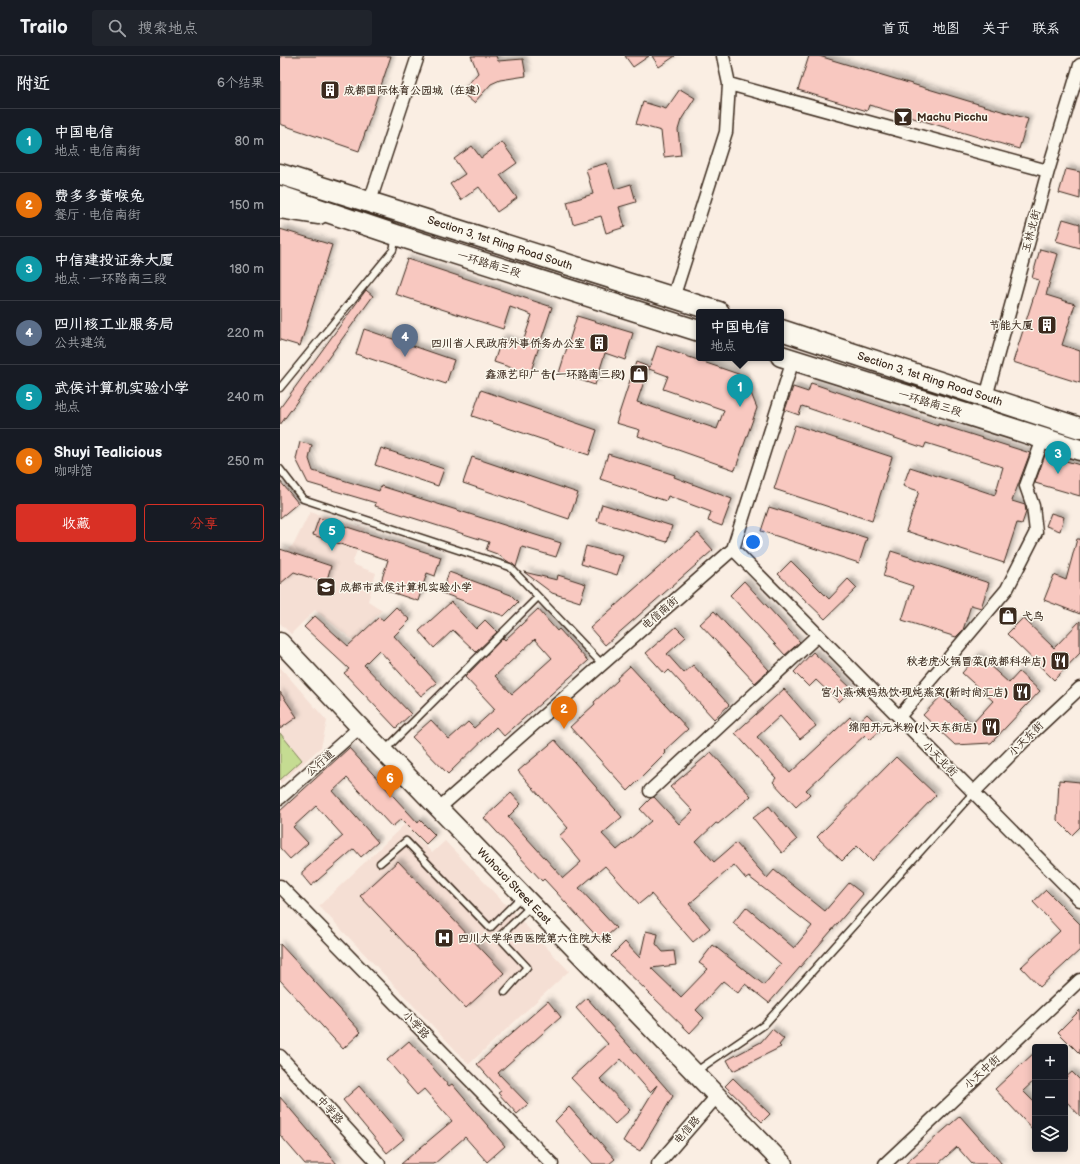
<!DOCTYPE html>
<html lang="zh">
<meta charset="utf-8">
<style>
:root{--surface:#171b24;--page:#20242c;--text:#f1f3f6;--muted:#9ea1a6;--line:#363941;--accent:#d93025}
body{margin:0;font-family:"Balsamiq Sans","LXGW WenKai TC",sans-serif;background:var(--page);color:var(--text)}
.controls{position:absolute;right:12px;bottom:12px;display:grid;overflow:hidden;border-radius:4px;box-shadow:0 2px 10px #0003}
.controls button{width:36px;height:36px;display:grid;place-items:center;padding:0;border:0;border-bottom:1px solid var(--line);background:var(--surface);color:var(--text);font:20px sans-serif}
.you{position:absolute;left:473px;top:486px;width:14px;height:14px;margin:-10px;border:3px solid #fff;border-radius:50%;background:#1a73e8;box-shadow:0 0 0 6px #1a73e833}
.badge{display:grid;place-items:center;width:26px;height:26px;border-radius:50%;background:var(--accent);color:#fff;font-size:13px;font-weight:700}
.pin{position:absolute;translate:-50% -33px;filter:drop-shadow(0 1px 2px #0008)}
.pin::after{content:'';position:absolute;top:21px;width:14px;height:12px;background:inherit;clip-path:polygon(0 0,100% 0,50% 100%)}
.popup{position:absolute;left:416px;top:253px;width:88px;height:52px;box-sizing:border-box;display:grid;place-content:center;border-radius:4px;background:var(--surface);filter:drop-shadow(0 1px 3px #0005);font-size:13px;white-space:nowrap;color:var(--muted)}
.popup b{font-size:15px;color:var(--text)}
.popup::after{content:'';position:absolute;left:50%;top:100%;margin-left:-8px;border:8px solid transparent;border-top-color:var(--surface)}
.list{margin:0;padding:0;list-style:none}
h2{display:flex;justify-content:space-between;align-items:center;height:52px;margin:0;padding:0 16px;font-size:17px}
h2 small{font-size:13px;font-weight:400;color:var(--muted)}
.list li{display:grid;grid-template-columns:26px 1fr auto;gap:12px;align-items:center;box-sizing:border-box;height:64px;padding:0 16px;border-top:1px solid var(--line)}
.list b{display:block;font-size:15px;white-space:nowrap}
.list p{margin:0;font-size:13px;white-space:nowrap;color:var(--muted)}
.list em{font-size:13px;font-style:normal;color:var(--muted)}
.actions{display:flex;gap:8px;padding:12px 16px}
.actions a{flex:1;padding:9px 0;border:1px solid var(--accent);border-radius:4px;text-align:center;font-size:14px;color:var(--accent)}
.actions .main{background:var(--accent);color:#fff}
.icon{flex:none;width:22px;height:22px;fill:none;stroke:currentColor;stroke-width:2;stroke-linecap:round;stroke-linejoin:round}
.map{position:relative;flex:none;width:800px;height:1108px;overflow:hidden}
header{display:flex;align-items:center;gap:24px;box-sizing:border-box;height:56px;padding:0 20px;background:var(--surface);border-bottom:1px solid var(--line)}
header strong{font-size:19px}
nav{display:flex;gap:22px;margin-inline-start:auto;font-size:14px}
.search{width:280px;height:36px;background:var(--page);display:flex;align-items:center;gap:10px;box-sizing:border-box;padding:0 14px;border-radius:4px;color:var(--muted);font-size:15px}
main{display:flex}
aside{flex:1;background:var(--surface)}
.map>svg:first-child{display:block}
.built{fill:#f5dfd4}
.green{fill:#c5dc92;stroke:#808358}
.building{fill:#f8c8c0;stroke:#3b2a1e;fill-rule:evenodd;filter:url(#shadow)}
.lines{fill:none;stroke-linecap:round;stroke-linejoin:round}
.lane-casing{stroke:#3b2a1e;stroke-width:9}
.street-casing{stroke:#3b2a1e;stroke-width:15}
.secondary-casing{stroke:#3b2a1e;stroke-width:21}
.primary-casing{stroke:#3b2a1e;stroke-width:23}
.lane{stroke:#fbf7ec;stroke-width:6}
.street{stroke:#fbf7ec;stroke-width:12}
.secondary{stroke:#fbf7ec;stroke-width:18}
.primary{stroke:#fbf7ec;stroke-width:20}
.labels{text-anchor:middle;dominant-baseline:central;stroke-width:3;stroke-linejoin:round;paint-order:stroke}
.poi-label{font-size:11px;font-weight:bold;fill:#3b2a1e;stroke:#fbf7ec;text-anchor:end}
.street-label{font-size:11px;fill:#3b2a1e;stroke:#fbf7ec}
</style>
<header>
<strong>Trailo</strong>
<div class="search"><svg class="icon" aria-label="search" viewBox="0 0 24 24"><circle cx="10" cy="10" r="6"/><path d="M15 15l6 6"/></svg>搜索地点</div>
<nav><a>首页</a><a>地图</a><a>关于</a><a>联系</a></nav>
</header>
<main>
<aside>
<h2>附近<small>6个结果</small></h2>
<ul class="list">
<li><span class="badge" style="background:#0f9aa8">1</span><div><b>中国电信</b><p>地点 · 电信南街</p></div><em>80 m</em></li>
<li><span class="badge" style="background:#e8710a">2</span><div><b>费多多黄喉兔</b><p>餐厅 · 电信南街</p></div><em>150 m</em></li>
<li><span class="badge" style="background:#0f9aa8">3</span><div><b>中信建投证券大厦</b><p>地点 · 一环路南三段</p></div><em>180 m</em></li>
<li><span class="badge" style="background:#5c6f8a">4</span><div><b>四川核工业服务局</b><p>公共建筑</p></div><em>220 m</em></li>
<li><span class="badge" style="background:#0f9aa8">5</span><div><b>武侯计算机实验小学</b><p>地点</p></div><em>240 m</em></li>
<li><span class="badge" style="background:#e8710a">6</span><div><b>Shuyi Tealicious</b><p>咖啡馆</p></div><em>250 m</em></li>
</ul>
<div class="actions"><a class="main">收藏</a><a>分享</a></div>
</aside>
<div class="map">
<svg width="800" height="1108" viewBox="0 0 800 1108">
<defs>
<filter id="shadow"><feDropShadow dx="3.5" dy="-3.5" stdDeviation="2" flood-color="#0004"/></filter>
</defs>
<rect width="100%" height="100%" fill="#faeee3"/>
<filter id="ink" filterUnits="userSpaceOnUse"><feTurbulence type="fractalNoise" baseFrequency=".025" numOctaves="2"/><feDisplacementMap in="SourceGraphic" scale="8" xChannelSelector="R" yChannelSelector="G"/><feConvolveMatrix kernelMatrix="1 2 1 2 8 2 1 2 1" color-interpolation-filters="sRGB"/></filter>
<g filter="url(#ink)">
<path class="built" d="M30 456 85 472 72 508 96 517 88 545 102 554 74 585 35 554 11 578 0 567V500L14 488Z
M0 611 47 665 41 691 0 728Z
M125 768 152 797 165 785 289 915 189 1008 39 850Z"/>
<path class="green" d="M0 677 22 704 0 724Z"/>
<path class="building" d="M0 0H111L79 95 0 68Z
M191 0H216L218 5 243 3 246 20 220 24 211 28 194 47 181 36 198 17Z
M345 0H369L353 11Z
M372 0H395L379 11Z
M529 0H539L748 63 739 93 589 49 587 55 518 34Z
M400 33 415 42 401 64 398 74 401 99 384 101 381 75 356 68 363 46 386 53Z
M222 86 237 107 220 119 237 142 217 156 199 131 181 144 170 128 185 118 174 103 192 90 201 102Z
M327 107 335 133 351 128 356 146 339 151 345 171 326 177 321 160 293 168 287 146 313 138 306 113Z
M786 113 800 116V143L779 137Z
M783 163 800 168V192L776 185Z
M0 173 52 189 20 290 0 284Z
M760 193 778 198 766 239 795 248 782 289 800 295V327L733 306 759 224 752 222Z
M127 203 272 251 250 318 214 306 222 282 242 289 252 259 230 251 223 273 115 238Z
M86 234 93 240 0 369V352Z
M297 260 353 277 345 304 325 297 315 329 279 317Z
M84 273 174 304 166 328 76 298Z
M377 290 464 320 477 352 455 414 358 380 360 374 336 367 356 306 369 311 357 346 437 373 444 354 383 333 388 320 369 313Z
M531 327 658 370V368L750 397 732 445 745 449 746 456 742 468 737 467 724 507 626 475 639 435 623 430 630 411 715 439 723 411 646 387 644 392 522 350 519 359 505 354 513 331 528 336Z
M201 334 317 374 309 399 192 360Z
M515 369 612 401 592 465 494 433Z
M20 386 32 389 29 403 33 415 99 435 101 430 281 487 276 501 242 491 236 511 217 498 206 494 209 486 95 450 96 447 28 427 16 403Z
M101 392 164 413 158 430 95 409Z
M328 398 395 419 394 421 452 443 442 470 428 465 431 456 388 440 386 445 320 423Z
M765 399 800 409V440L755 427Z
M192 401 298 437 289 463 183 427Z
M0 425 18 447 0 462Z
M322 448 392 470 387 486 317 465Z
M489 451 587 482 579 507 481 475Z
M771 457 784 461 780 475 766 470Z
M39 462 161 501 155 520 147 517 138 545 99 532 108 504 33 479Z
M418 477 433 494 325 589 310 572Z
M797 483H800V558L764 544 774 519 786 524Z
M306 490 343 500 337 519 301 508Z
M0 493 51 510 46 527 14 516 0 528Z
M611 495 709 527 701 552 691 549 683 574 676 581 622 564 633 530 603 520Z
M511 505 549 543 568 523 577 532 545 563 498 518Z
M169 516 231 539 238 546 224 560 162 537Z
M244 516 277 524 278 519 306 528 300 546 272 537Z
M464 525 520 586 505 599 450 539Z
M171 546 196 573 205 564 217 576 196 596 173 574 154 592 139 575Z
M116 551 130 564 114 580 157 627 141 640 99 594 84 609 131 658 116 672 64 617 69 613 24 571 35 560 68 590 99 561 103 564Z
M258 553 277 575 279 573 308 605 224 680 216 671 168 718 132 681 151 664 169 683 188 666 194 672 215 653 185 621 223 582 225 584ZM255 583 272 602 232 638 215 620Z
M434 555 489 614 475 627 420 568Z
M743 562 774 592 800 565V597L774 624 727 578Z
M396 571 406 581 387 598 404 617 413 609 449 649 434 663 389 614 385 618 366 597Z
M533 596 572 633 559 646 536 624 529 631 514 616Z
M698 599 729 627 739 616 760 635 711 687 675 689 643 659 661 640 692 668 713 645 682 617Z
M350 610 408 673 384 695 386 697 348 735 290 671 315 648 314 646 338 624 337 622Z
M504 633 536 670 520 683 500 660 477 681 510 717 570 661 576 668 587 658 602 673 590 684 585 679 526 734 530 738 516 751 493 726 496 722 455 677Z
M0 636 17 661 0 673Z
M275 684 342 761 322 778 337 794 371 765 360 753 371 742 374 741 399 768 413 755 390 731 431 696 471 740 438 768 436 767 416 786 434 806 456 787 487 822 494 814 545 855 569 827 583 838 489 947 465 928 458 937 443 925 416 954 424 962 410 977 331 900 345 886 360 902 366 875 378 878 376 888 383 896 394 895 396 909 371 912 401 941 428 913 419 907 433 889 484 929 501 908 453 867 466 851 514 892 532 870 469 821 466 823 454 809 409 848 430 872 413 886 371 838 359 848 325 810 299 832 336 872 321 885 264 823 262 825 204 762 231 737 241 748 228 761 283 822 301 806 279 780 288 772 238 715Z
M69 692 138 767 140 764 155 779 146 788 121 763 112 771 67 722 53 735 98 786 81 801 74 793 31 830 22 819V816L63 780 36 750 13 771 28 787 10 803 0 792V755Z
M616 701 656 739 592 805 577 790 562 805 537 781Z
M779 724 800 726V771L792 779 777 764Z
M489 750 517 784 502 797 473 762Z
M118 805 224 917 186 952 80 840Z
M766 834 800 868V894L760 931 741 911 780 875 753 846Z
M0 888 81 976 63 993 0 924Z
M307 942 393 1040 360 1095 343 1085 377 1029 370 1036 341 1003 320 1023 350 1054 335 1068 291 1022 328 988 296 952Z
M268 945 281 961 218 1017 248 1048 237 1058 218 1037 221 1035 197 1008Z
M800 954V998L778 976Z
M492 973 504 983 499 989 501 991 453 1015 447 1004 481 986Z
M129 985 169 1030 172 1028 225 1090 207 1106 185 1081 154 1108H121L172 1065 144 1033 137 1039 107 1004Z
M755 996V1024L743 1035 755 1047V1076L715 1033Z
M792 1016 800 1024V1060L785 1044V1022Z
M453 1022 490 1058 482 1066 445 1030Z
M79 1030 124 1083 107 1097 63 1044Z
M0 1041 57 1108H25L0 1079Z
M289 1051 335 1103 329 1108H313L275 1065Z
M680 1060 722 1108H692L677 1091 658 1108H625Z"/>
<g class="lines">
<defs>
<path id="lane" d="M0 332 113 194 116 182
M0 413 23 443 230 511 322 608
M105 694 258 541
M100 807 126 785 210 872 242 840
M225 936 247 911 219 881 251 850
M415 1016 484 969 694 736"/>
<path id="street" d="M449 28 768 115
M92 139 138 0
M393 242 446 76 449 28 443 0
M706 341 768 115 800 9
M453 493 800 844
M619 661 727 533 756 476 753 450 746 430 763 383
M370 735 538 579
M694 736 751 678 800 632
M0 742 80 671
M159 752 453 493 513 304
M0 830 272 1108
M0 1000 99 1108
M378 1108 437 1040
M605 1108 800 924"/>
<path id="secondary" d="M0 153 39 159
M0 586 76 667 503 1108"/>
<path id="primary" d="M0 118 439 256
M0 140 116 179 419 275
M501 274 800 372
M501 300 800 394"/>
</defs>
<use href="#lane" class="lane-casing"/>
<use href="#street" class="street-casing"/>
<use href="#secondary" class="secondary-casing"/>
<use href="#primary" class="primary-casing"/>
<use href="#lane" class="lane"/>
<use href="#street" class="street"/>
<use href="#secondary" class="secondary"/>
<use href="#primary" class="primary"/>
</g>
</g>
<defs>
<symbol id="building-square" viewBox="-11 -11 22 22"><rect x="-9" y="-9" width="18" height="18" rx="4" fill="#3b2a1e" stroke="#fbf7ec"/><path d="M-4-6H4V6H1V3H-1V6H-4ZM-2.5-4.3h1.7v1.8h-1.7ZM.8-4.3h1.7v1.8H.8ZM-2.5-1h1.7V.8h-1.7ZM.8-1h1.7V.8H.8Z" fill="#fff"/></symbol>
<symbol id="bar-square" viewBox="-11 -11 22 22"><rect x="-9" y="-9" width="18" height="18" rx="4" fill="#3b2a1e" stroke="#fbf7ec"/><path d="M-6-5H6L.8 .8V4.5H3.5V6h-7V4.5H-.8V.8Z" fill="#fff"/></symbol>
<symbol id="shop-square" viewBox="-11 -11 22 22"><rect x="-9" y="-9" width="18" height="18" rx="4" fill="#3b2a1e" stroke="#fbf7ec"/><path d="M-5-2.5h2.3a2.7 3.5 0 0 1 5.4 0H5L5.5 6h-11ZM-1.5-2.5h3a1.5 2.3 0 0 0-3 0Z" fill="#fff"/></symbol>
<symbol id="school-square" viewBox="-11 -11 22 22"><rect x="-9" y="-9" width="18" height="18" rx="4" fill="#3b2a1e" stroke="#fbf7ec"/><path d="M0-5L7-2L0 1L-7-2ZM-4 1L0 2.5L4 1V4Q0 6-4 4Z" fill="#fff"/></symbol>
<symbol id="restaurant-square" viewBox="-11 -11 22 22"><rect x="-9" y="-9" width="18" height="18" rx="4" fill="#3b2a1e" stroke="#fbf7ec"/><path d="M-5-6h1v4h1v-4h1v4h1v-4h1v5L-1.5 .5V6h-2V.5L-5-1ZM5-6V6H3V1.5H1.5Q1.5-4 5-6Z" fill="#fff"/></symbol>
<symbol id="hospital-square" viewBox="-11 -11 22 22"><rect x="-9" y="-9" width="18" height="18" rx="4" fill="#3b2a1e" stroke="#fbf7ec"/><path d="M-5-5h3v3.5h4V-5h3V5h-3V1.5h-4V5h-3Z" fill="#fff"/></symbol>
</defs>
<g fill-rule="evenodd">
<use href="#building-square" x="39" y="23" width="22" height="22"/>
<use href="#bar-square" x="612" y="50" width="22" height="22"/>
<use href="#building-square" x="756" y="258" width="22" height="22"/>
<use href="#building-square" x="308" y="276" width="22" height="22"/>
<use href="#shop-square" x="348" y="307" width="22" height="22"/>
<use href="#school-square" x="35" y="520" width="22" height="22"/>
<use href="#shop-square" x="717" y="549" width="22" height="22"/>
<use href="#restaurant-square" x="769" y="594" width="22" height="22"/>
<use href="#restaurant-square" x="731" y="625" width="22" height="22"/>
<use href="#restaurant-square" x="700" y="660" width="22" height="22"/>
<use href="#hospital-square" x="153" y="871" width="22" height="22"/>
</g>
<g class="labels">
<g class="poi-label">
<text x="64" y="34" text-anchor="start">成都国际体育公园城（在建）</text>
<text x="637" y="61" text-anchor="start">Machu Picchu</text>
<text x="753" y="269">节能大厦</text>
<text x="305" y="287">四川省人民政府外事侨务办公室</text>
<text x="345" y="318">鑫源艺印广告(一环路南三段)</text>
<text x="60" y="531" text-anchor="start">成都市武侯计算机实验小学</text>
<text x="742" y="560" text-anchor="start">弋鸟</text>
<text x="766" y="605">秋老虎火锅冒菜(成都科华店)</text>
<text x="728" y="636">宫小燕·姨妈热饮·现炖燕窝(新时尚汇店)</text>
<text x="697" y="671">绵阳开元米粉(小天东街店)</text>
<text x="178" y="882" text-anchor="start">四川大学华西医院第六住院大楼</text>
</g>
<g class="street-label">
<text transform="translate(751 175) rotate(-75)">玉林北街</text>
<text transform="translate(220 187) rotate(18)">Section 3, 1st Ring Road South</text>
<text transform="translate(209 208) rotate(17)">一环路南三段</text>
<text transform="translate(650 323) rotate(18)">Section 3, 1st Ring Road South</text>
<text transform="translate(650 347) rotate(17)">一环路南三段</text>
<text transform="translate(380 557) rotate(-41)">电信南街</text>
<text transform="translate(746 683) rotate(-45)">小天东街</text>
<text transform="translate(660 703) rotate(45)">小天北街</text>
<text transform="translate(40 707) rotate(-42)">公行道</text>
<text transform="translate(234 830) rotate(46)">Wuhouci Street East</text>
<text transform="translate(136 969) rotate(46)">小学路</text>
<text transform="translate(702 1016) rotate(-43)">小天中街</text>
<text transform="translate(50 1054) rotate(47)">中学路</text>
<text transform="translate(407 1074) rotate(-49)">电信路</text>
</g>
</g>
</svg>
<div class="controls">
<button>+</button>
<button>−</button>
<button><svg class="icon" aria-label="layers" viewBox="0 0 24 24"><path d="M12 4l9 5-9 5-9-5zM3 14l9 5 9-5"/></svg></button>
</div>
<div class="you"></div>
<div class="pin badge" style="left:460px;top:351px;background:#0f9aa8">1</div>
<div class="popup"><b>中国电信</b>地点</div>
<div class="pin badge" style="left:284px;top:673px;background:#e8710a">2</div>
<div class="pin badge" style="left:778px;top:418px;background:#0f9aa8">3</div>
<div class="pin badge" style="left:125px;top:301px;background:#5c6f8a">4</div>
<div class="pin badge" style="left:52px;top:495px;background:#0f9aa8">5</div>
<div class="pin badge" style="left:110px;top:742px;background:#e8710a">6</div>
</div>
</main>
